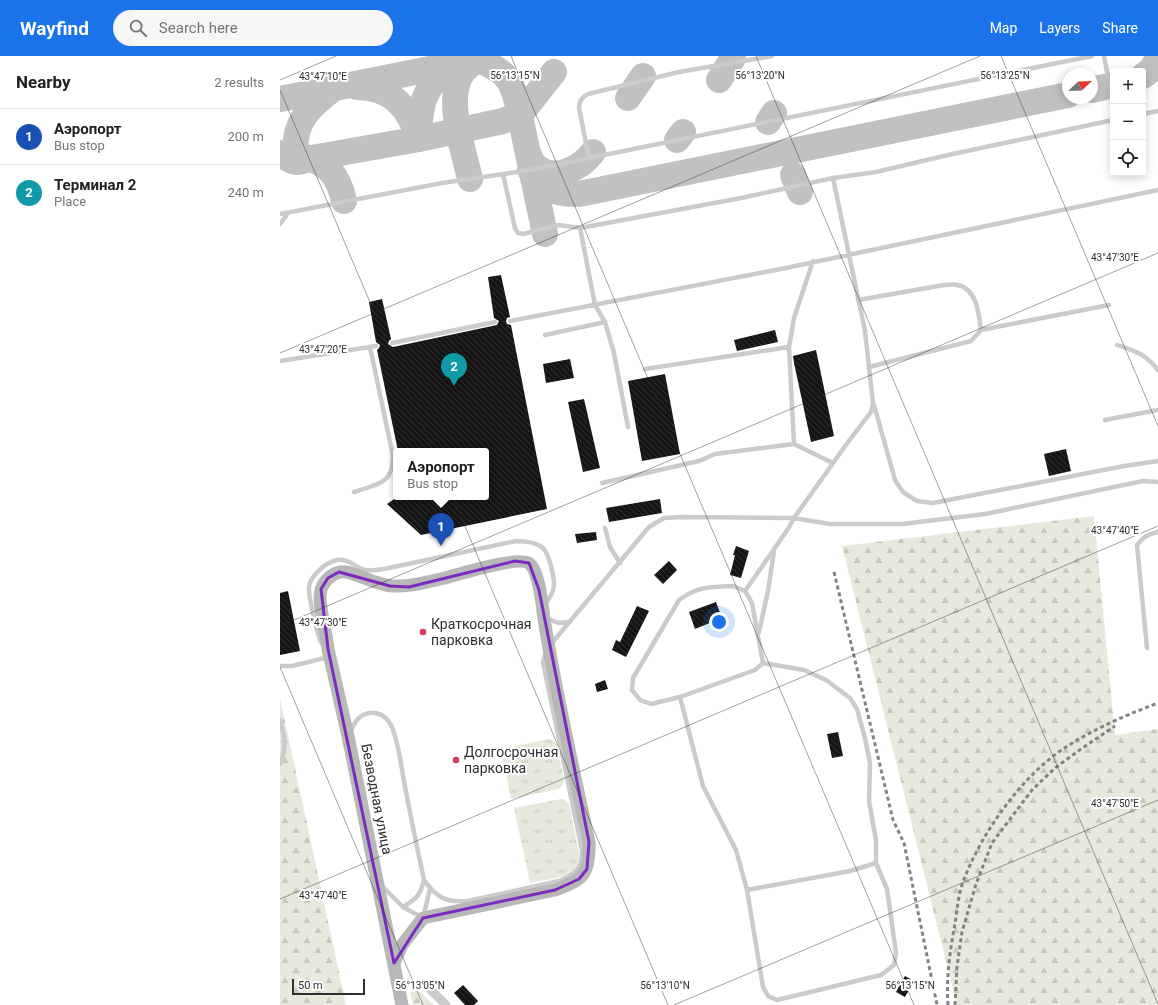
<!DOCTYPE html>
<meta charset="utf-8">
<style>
:root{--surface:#fff;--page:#f6f6f6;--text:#202124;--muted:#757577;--line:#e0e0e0;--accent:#1a73e8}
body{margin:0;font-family:Roboto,sans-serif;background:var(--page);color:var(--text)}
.controls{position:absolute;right:12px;top:12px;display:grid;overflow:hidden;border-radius:4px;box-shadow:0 2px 10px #0003}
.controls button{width:36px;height:36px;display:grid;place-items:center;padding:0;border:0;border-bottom:1px solid var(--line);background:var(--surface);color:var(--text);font:20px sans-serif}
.compass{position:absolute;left:782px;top:12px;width:36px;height:36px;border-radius:50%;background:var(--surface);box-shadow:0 2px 10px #0003;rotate:67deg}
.scale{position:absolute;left:12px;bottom:10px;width:73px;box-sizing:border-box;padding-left:4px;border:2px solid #2e2e2e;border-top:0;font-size:11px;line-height:14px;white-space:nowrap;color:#2e2e2e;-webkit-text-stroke:3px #fff;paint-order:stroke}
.you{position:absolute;left:439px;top:566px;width:14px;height:14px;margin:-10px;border:3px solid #fff;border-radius:50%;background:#1a73e8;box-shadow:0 0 0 6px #1a73e833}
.badge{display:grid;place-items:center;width:26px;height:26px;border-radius:50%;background:var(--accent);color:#fff;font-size:13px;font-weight:700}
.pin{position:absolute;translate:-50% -33px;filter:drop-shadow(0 1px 2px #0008)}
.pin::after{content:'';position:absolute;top:21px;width:14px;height:12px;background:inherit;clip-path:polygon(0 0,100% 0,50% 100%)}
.popup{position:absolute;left:113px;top:392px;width:96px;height:52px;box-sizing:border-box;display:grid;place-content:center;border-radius:4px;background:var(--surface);filter:drop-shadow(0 1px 3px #0005);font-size:13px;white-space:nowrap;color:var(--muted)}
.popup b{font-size:15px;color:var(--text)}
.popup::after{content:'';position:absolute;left:50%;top:100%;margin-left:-8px;border:8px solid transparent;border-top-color:var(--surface)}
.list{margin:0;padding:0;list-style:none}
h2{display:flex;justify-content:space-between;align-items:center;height:52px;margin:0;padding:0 16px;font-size:17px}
h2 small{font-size:13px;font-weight:400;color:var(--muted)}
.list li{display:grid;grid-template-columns:26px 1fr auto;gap:12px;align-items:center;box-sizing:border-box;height:56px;padding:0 16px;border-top:1px solid var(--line)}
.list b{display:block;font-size:15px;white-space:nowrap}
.list p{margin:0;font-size:13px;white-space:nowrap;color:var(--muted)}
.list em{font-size:13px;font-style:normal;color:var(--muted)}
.icon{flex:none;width:22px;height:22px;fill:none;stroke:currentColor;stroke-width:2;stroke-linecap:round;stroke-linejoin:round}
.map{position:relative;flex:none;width:878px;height:949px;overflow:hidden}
header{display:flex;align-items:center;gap:24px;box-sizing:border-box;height:56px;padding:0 20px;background:var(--accent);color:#fff}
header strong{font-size:19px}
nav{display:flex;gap:22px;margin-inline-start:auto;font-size:14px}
.search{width:280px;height:36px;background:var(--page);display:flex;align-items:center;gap:10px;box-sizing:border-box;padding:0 14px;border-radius:22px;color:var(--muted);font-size:15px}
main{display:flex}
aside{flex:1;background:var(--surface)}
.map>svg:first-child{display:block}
.grass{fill:url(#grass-tufts)}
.forest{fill:url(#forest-firs)}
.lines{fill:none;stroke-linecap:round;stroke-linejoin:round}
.taxiway{stroke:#c1c1c1;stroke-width:26}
.building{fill:url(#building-back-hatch)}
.service{stroke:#cbcbcb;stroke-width:4.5}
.minor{stroke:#cbcbcb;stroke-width:9}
.secondary{stroke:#b8b8b8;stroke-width:13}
.rail{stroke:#838383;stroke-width:3;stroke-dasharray:4 3;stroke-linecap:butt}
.marked{fill:none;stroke:#7b2cbf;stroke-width:3;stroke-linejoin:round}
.ticks{fill:none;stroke:#2e2e2e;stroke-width:1;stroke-opacity:0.45}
.poi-dot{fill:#d83d5f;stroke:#fff;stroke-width:1.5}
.labels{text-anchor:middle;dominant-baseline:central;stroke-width:4;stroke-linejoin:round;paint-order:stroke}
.poi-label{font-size:14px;fill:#2e2e2e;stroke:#fff;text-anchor:start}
.street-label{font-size:14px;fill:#2e2e2e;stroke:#fff}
.ticks-label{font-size:10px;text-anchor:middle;fill:#2e2e2e;stroke:#fff;stroke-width:4;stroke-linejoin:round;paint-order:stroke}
</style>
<header>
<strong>Wayfind</strong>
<div class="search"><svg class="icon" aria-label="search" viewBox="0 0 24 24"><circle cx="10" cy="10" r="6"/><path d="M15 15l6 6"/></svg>Search here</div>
<nav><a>Map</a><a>Layers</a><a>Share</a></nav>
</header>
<main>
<aside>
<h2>Nearby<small>2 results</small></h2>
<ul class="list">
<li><span class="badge" style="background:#1a4fb4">1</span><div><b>Аэропорт</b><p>Bus stop</p></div><em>200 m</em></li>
<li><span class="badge" style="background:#0f9aa8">2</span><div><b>Терминал 2</b><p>Place</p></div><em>240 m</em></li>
</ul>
</aside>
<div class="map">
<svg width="878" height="949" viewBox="0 0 878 949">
<defs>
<pattern id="grass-tufts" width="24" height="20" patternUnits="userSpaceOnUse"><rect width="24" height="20" fill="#e6eadd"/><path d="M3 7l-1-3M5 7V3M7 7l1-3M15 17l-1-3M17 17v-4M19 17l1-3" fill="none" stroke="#c6c9be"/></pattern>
<pattern id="forest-firs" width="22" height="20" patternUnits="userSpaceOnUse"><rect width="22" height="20" fill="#e6eadd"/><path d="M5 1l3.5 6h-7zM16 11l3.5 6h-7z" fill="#c6c9be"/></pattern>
<pattern id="building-back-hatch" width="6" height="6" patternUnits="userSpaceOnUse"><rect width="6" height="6" fill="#151515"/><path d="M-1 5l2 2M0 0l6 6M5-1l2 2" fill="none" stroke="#2f2f2f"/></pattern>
</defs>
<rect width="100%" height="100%" fill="#fff"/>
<path class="grass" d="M269 683 274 685 277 689 284 724 283 729 279 733 231 743 221 693Z
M281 743H283L289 748 299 797C299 802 298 808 295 813 288 822 261 824 250 827L234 752Z"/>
<path class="forest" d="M814 460 835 679 878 673V949H677L562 490Z
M0 642 66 949H0Z
M139 935 154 949H133L130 936Z"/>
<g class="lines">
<path class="taxiway" d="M863 20 871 14 878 2
M439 24 453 2
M77 31C111 31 129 51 139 83
M812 34 833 29
M348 42 363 20
M0 43 200 3
M488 66 494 57
M139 81C140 47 144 27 176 9
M397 84 403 76
M0 97C15 108 14 108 32 102L139 83 223 65 235 60 244 54 274 16
M15 98C14 65 29 51 53 33
M249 99C251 104 253 109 258 112 276 126 302 111 313 96
M22 100C47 106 59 120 64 145
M250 114C261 133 278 139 299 138L788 39
M513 119 520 136
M190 123C184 95 164 41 183 16 187 11 192 7 197 3 222 15 230 18 237 46L265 178"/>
</g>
<path class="building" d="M221 219 230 261 227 262 226 265 227 268 231 269 267 453 141 479 107 448 117 441H206V395H118L97 294 99 292 100 289 96 286 89 246 102 243 111 283 109 285 108 288 113 291 217 269 219 265 214 262 208 221Z
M495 274 498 286 457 295 454 284Z
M536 294 554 380 531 386 514 307 513 300Z
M290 303 294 322 266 327 263 308Z
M385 318 400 398 362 405 348 325Z
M304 343 320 412 303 416 288 346Z
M786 393 791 415 769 420 764 398Z
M380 443 382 457 329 466 326 452Z
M316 476 317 484 297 487 295 478Z
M456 490 469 495 461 522 450 519 455 499H453Z
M389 505 397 514 383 528 374 519Z
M8 535 20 595 0 599V537Z
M436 546 442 562 415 573 409 556Z
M357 550 369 555 346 601 332 594 336 584 340 586Z
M325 624 328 633 317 636 315 628Z
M558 676 563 700 552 702 547 678Z
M625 920 634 925 625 941 616 936Z
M183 929 198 945 194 949H185L174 937Z"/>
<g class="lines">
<path class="service" d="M824 0 833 47
M863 58 878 55
M309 102 299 52C299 45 302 41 308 38L399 16 492 0
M223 118 235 172 238 177 243 178 279 169 300 172 461 142 553 122 596 116 668 99 833 64
M0 158 162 127 250 114 812 0
M0 168 8 157
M300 172 315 249 325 266
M578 244 664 229C668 229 673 228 677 229 697 232 699 259 701 274
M230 265 506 212 878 134
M265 279 325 266 334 297 348 371
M112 287 215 266
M837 289C857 296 864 297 878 314
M0 305 96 290
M589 311 691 285 701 274 829 249
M365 313 509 291
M594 349 615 424 623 436 637 445 653 447 844 410 878 405
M825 364 878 354
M514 388 509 291 514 262 533 205
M322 427 419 405 435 398 514 388 553 407
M74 436C97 428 113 429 113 400L90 291
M325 472 330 491 340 507
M453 530 465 535 472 547 483 607 475 614 400 641 371 648 360 644 352 634 353 622 399 544C418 530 430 531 453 530Z
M465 535 508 473 514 462 568 386 591 356 593 347 585 275 553 122
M267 562 278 567 288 566
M479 576 488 535 494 495
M42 588C38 582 28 539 29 531 30 520 46 506 57 504 68 502 75 511 85 514 91 515 98 514 104 513L236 485C245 485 256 486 263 492 269 498 274 520 274 528 274 536 270 542 265 548
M271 588 369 471 384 462 402 461 514 462 550 468H622L705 458 863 425 878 426
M867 592 857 489C863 481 868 478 878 476
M0 610H12L49 601
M400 641 423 730 456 794 467 834 483 931 488 940 497 944 601 919 614 909 616 897 607 833 596 807V784L589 745 590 707 585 682 577 653 570 642 546 624 524 614 483 607
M0 664C5 681 7 692 0 708
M70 676C73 671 75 665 80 661 91 653 105 657 111 669 118 683 121 709 124 725 130 758 137 791 144 824 157 842 166 847 188 845L279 825C296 818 302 813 302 794L263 606 266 595
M102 830 123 851 143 862 150 833
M467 834 570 815 596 807
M123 851C136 843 140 840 144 824"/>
<path class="minor" d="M148 931 166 949"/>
<path class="secondary" d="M114 907 122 889 143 862 275 834C304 824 310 817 309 786 293 712 276 638 264 563 262 550 260 518 250 508 241 499 180 518 165 522 147 526 130 531 112 530 95 529 82 519 66 516 55 514 44 524 41 534 37 545 47 579 48 593L68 680 122 949"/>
<path class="rail" d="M554 516 613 764 624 787 657 949
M668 949C666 922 670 894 675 868 677 855 678 841 682 829 699 780 741 720 786 691 814 673 846 659 878 647
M675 949 677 911 682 876 696 828 712 787 752 734 775 712 801 693 835 670"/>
</g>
<path class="marked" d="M235 505 249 507 259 534 309 786 307 813 299 823 275 834 143 862 114 907 48 593 41 533 48 522 59 516 110 530 129 531Z"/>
<path class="ticks" d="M231 0 634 949M476 0 878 948M721 0 878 370M0 24 56 0M0 34 388 949M0 297 700 0M0 570 878 197M0 611 143 949M0 843 878 470M394 949 878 744"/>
<g class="poi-dot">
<circle cx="143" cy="576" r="4"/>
<circle cx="176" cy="704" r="4"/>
</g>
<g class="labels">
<g class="poi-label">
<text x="151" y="568">Краткосрочная<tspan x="151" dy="16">парковка</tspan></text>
<text x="184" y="696">Долгосрочная<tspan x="184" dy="16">парковка</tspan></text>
</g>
<g class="street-label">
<text transform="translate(97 743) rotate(79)">Безводная улица</text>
</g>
</g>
<g class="ticks-label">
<text x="480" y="23">56°13'20"N</text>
<text x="235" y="23">56°13'15"N</text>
<text x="725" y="23">56°13'25"N</text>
<text x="43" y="24">43°47'10"E</text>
<text x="835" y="205">43°47'30"E</text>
<text x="43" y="297">43°47'20"E</text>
<text x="835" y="478">43°47'40"E</text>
<text x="43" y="570">43°47'30"E</text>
<text x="835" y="751">43°47'50"E</text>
<text x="43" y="843">43°47'40"E</text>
<text x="140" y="933">56°13'05"N</text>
<text x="385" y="933">56°13'10"N</text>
<text x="630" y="933">56°13'15"N</text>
</g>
</svg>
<div class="controls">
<button>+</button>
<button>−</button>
<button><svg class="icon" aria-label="locate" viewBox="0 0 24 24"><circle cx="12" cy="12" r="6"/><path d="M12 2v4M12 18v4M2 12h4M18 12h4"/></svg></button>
</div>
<svg class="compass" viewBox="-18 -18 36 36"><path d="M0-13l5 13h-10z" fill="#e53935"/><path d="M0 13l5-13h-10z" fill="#757577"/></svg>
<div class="scale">50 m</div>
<div class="you"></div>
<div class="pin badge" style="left:161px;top:490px;background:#1a4fb4">1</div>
<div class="popup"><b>Аэропорт</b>Bus stop</div>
<div class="pin badge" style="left:174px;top:330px;background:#0f9aa8">2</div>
</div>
</main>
